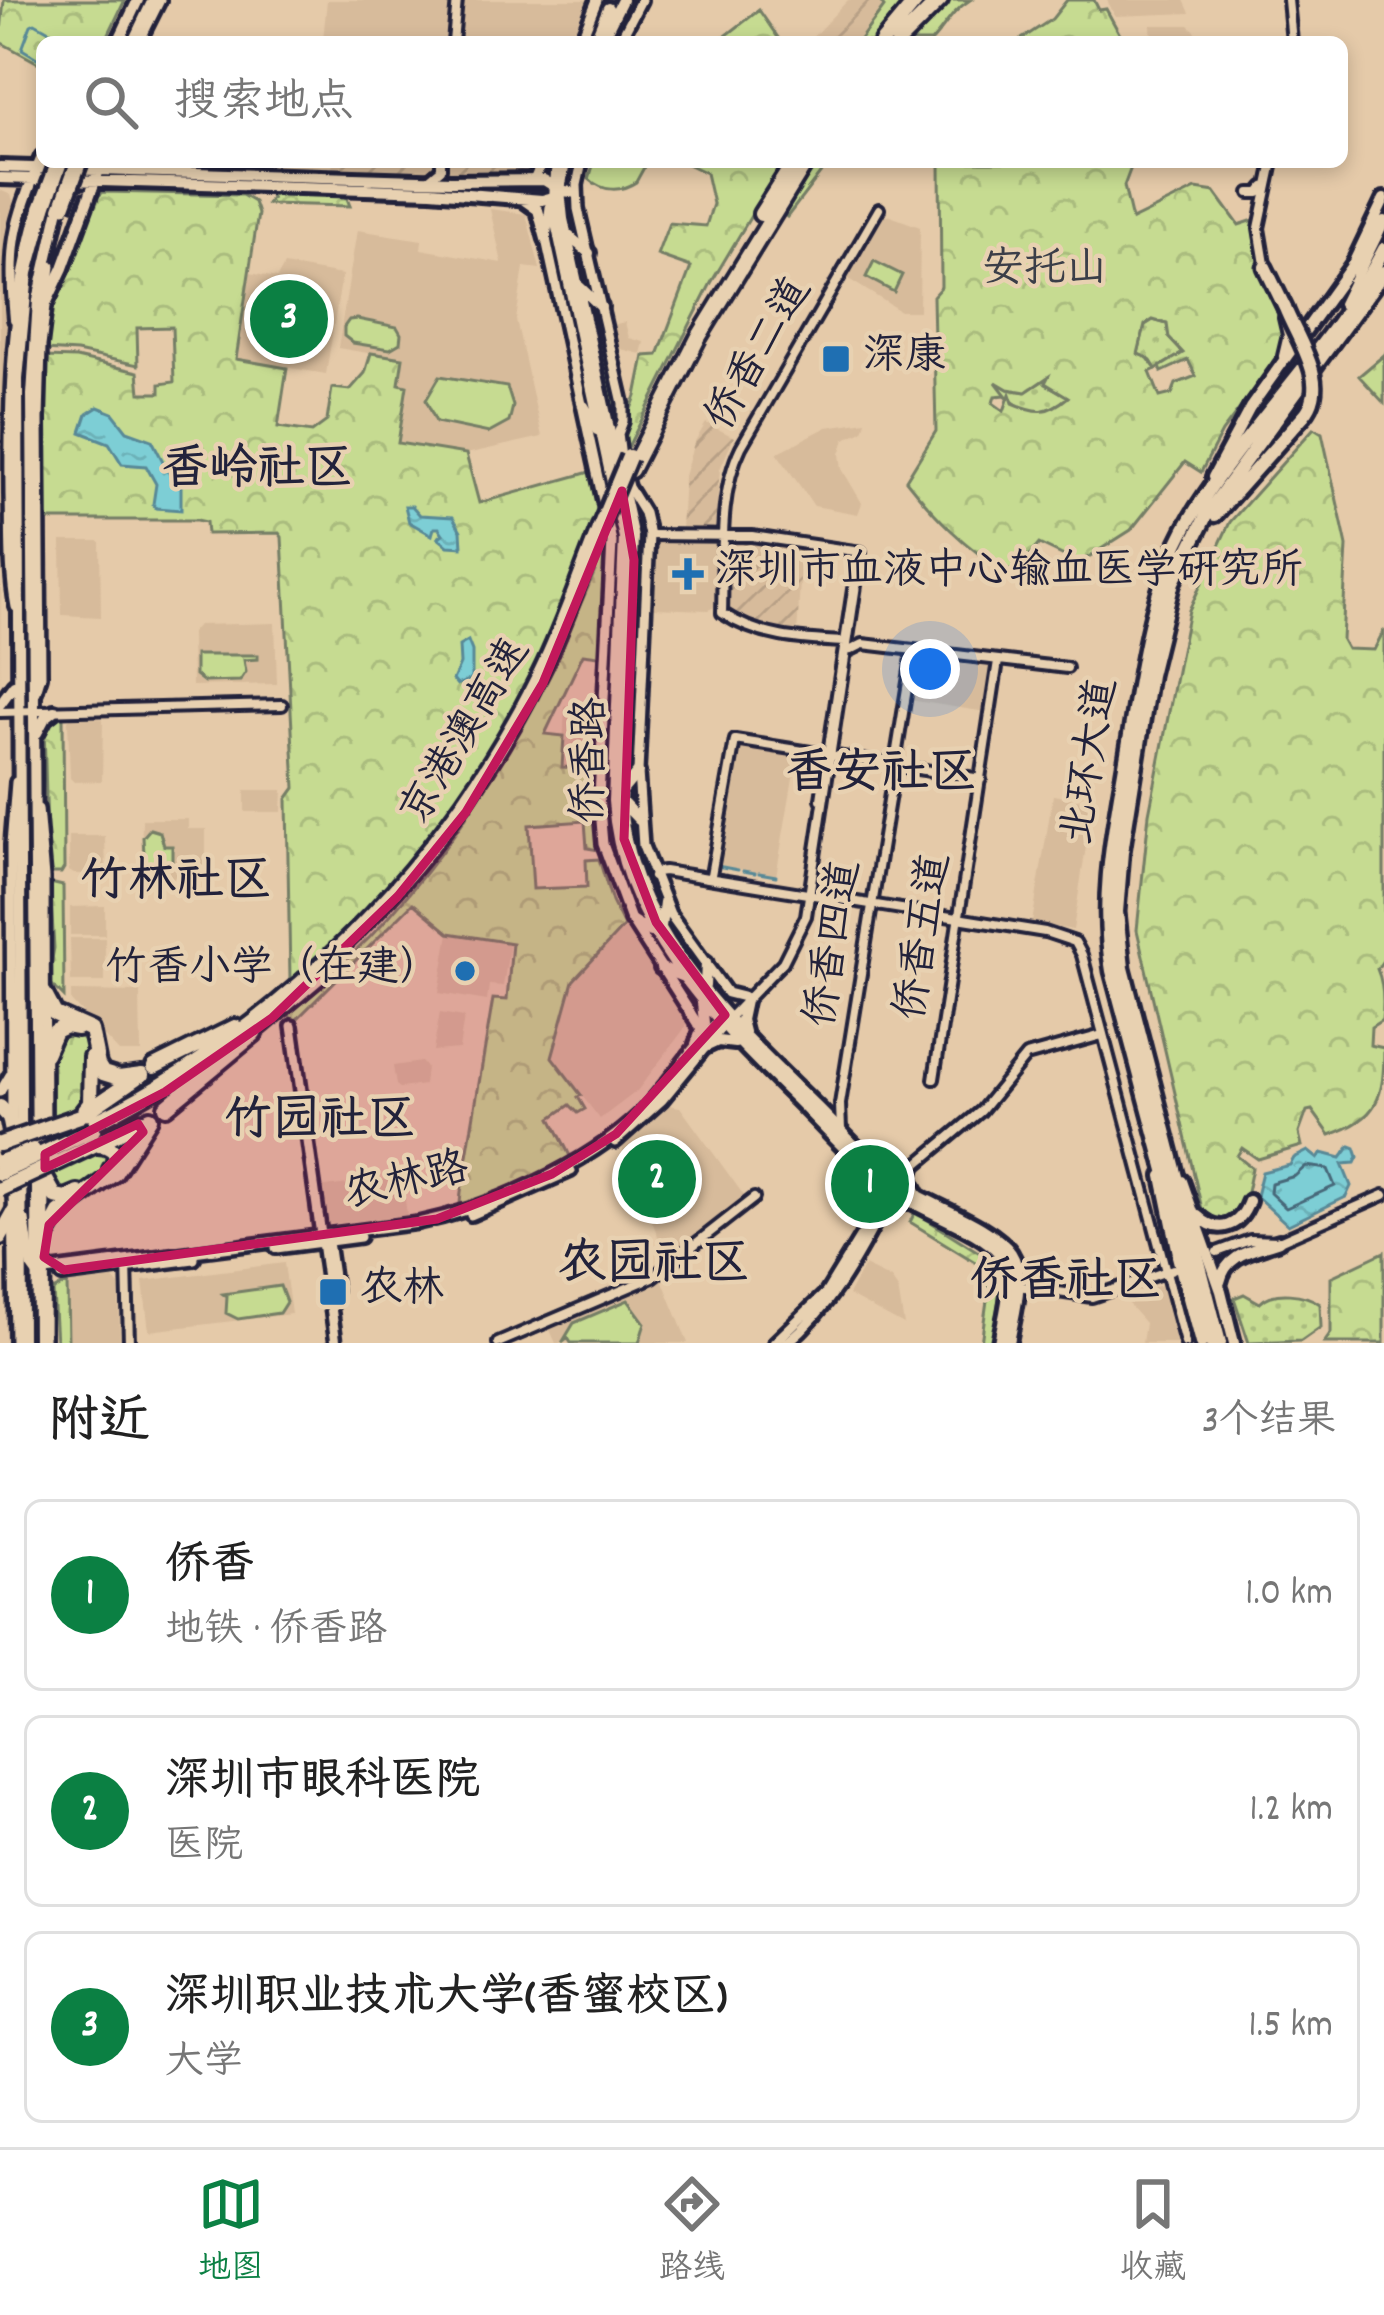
<!DOCTYPE html>
<html lang="zh">
<meta charset="utf-8">
<style>
:root{--surface:#fff;--page:#f2f2f2;--text:#222;--muted:#767676;--line:#e0e0e0;--accent:#0b8043}
body{margin:0;font-family:Dekko,"LXGW WenKai TC",sans-serif;background:var(--page);color:var(--text)}
.you{position:absolute;left:930px;top:669px;width:42px;height:42px;margin:-30px;border:9px solid #fff;border-radius:50%;background:#1a73e8;box-shadow:0 0 0 18px #1a73e833}
.badge{display:grid;place-items:center;width:78px;height:78px;border-radius:50%;background:var(--accent);color:#fff;font-size:39px;font-weight:700}
.pin{position:absolute;translate:-50% -50%;border:6px solid #fff;box-shadow:0 3px 12px #0006}
.list{margin:0;padding:0;list-style:none}
h2{display:flex;justify-content:space-between;align-items:center;height:156px;margin:0;padding:0 48px;font-size:51px}
h2 small{font-size:39px;font-weight:400;color:var(--muted)}
.list li{display:grid;grid-template-columns:78px 1fr auto;gap:36px;align-items:center;box-sizing:border-box;height:192px;margin:0 24px 24px;padding:0 24px;border:3px solid var(--line);border-radius:18px}
.list b{display:block;font-size:45px;white-space:nowrap}
.list p{margin:0;font-size:39px;white-space:nowrap;color:var(--muted)}
.list em{font-size:39px;font-style:normal;color:var(--muted)}
.icon{flex:none;width:66px;height:66px;fill:none;stroke:currentColor;stroke-width:2;stroke-linecap:round;stroke-linejoin:round}
.map{position:relative;flex:none;width:1384px;height:1343px;overflow:hidden}
.search{position:absolute;background:var(--surface);box-shadow:0 6px 18px #0003;left:36px;right:36px;top:36px;height:132px;display:flex;align-items:center;gap:30px;box-sizing:border-box;padding:0 42px;border-radius:18px;color:var(--muted);font-size:45px}
.sheet{height:804px;background:var(--surface)}
nav{display:flex;justify-content:space-around;align-items:center;box-sizing:border-box;height:168px;border-top:3px solid var(--line);background:var(--surface);font-size:33px;color:var(--muted)}
nav a{display:grid;justify-items:center;gap:6px}
nav .on{color:var(--accent)}
.map>svg:first-child{display:block}
.built{fill:#d7bb9b}
.industrial{fill:url(#industrial-furrows)}
.grass{fill:url(#grass-dots);stroke:#747e66;stroke-width:3}
.forest{fill:url(#forest-crowns);stroke:#747e66;stroke-width:3;fill-rule:evenodd}
.pitch{fill:#c6db91;stroke:#747e66;stroke-width:3}
.water{fill:url(#water-ripples);stroke:#598997;stroke-width:3}
.lines{fill:none;stroke-linecap:round;stroke-linejoin:round}
.shore{stroke:#466779;stroke-width:3}
.stream{stroke:#598997;stroke-width:3}
.tertiary-casing{stroke:#22223b;stroke-width:16}
.secondary-casing{stroke:#22223b;stroke-width:18}
.primary-casing{stroke:#22223b;stroke-width:20}
.trunk-casing{stroke:#22223b;stroke-width:21}
.motorway-casing{stroke:#22223b;stroke-width:22}
.tertiary{stroke:#e8d1b1;stroke-width:8}
.secondary{stroke:#e8d1b1;stroke-width:9}
.primary{stroke:#e8d1b1;stroke-width:10}
.trunk{stroke:#e8d1b1;stroke-width:12}
.motorway{stroke:#e8d1b1;stroke-width:14}
.secondary-bridge-casing{stroke:#22223b;stroke-width:18;stroke-linecap:butt}
.primary-bridge-casing{stroke:#22223b;stroke-width:20;stroke-linecap:butt}
.trunk-bridge-casing{stroke:#22223b;stroke-width:21;stroke-linecap:butt}
.motorway-bridge-casing{stroke:#22223b;stroke-width:22;stroke-linecap:butt}
.secondary-bridge{stroke:#e8d1b1;stroke-width:9}
.primary-bridge{stroke:#e8d1b1;stroke-width:10}
.trunk-bridge{stroke:#e8d1b1;stroke-width:12}
.motorway-bridge{stroke:#e8d1b1;stroke-width:14}
.marked{fill:#c2185b;fill-opacity:0.2;stroke:#c2185b;stroke-width:9;stroke-linejoin:round}
.poi-dot{fill:#1f6fb2;stroke:#e8d1b1;stroke-width:4.5}
.labels{text-anchor:middle;dominant-baseline:central;stroke-width:9;stroke-linejoin:round;paint-order:stroke}
.park-label{font-size:42px;fill:#3b3e48;stroke:#e8d1b1}
.street-label{font-size:42px;fill:#22223b;stroke:#e8d1b1}
.poi-label{font-size:42px;fill:#22223b;stroke:#e8d1b1;text-anchor:start}
.quarter-label{font-size:48px;font-weight:bold;fill:#22223b;stroke:#e8d1b1}
</style>
<div class="map">
<svg width="1384" height="1343" viewBox="0 0 1384 1343">
<defs>
<pattern id="industrial-furrows" width="10" height="10" patternUnits="userSpaceOnUse" patternTransform="scale(3)"><rect width="10" height="10" fill="#d7bb9b"/><path d="M-1 1l2-2M0 10L10 0M9 11l2-2" fill="none" stroke="#b8a086"/></pattern>
<pattern id="grass-dots" width="8" height="8" patternUnits="userSpaceOnUse" patternTransform="scale(3)"><rect width="8" height="8" fill="#c6db91"/><path d="M2 2h.1M6 6h.1" fill="none" stroke="#aabc7e" stroke-width="1.8" stroke-linecap="round"/></pattern>
<pattern id="forest-crowns" width="20" height="18" patternUnits="userSpaceOnUse" patternTransform="scale(3)"><rect width="20" height="18" fill="#c6db91"/><path d="M2 6a3 3 0 1 1 6 0M12 15a3 3 0 1 1 6 0" fill="none" stroke="#aabc7e"/></pattern>
<pattern id="water-ripples" width="26" height="14" patternUnits="userSpaceOnUse" patternTransform="scale(3)"><rect width="26" height="14" fill="#7dced5"/><path d="M2 4q2-2 4 0t4 0M15 11q2-2 4 0t4 0" fill="none" stroke="#6cb1b8"/></pattern>
</defs>
<rect width="100%" height="100%" fill="#e5caa9"/>
<filter id="ink" filterUnits="userSpaceOnUse"><feTurbulence type="fractalNoise" baseFrequency=".00833" numOctaves="2"/><feDisplacementMap in="SourceGraphic" scale="24" xChannelSelector="R" yChannelSelector="G"/><feConvolveMatrix kernelMatrix="1 2 1 2 8 2 1 2 1" color-interpolation-filters="sRGB"/></filter>
<g filter="url(#ink)">
<path class="built" d="M327 0H593L576 42H341L323 40Z
M1107 0H1184L1190 13 1115 16Z
M1189 25 1195 31 1196 42H1152L1151 25Z
M0 190 11 195 15 206 5 252 8 319 3 376 0 690Z
M490 209 526 214 540 269 524 267 516 320 542 437 466 454 398 443 407 386 399 384 403 359 338 348 357 230 422 240 421 249 502 263Z
M882 213 920 227 919 311H900L847 278Z
M284 265 342 275 326 374 236 359 250 273 277 278Z
M625 322 629 338 644 342 641 354 617 348 611 325Z
M866 421 863 431 845 439 840 454 842 469 862 503 858 514 814 506 777 453 827 427Z
M674 536 716 538V548L723 551 721 597 717 606 708 610 652 608 655 544Z
M61 541H100L101 617 62 615Z
M275 623 277 684 192 686 191 633 198 625Z
M915 659 990 667 986 712 909 700Z
M565 706 598 708 594 769 562 767Z
M73 716 103 719 102 781 74 782 70 778 68 720Z
M737 745 797 755 776 876 717 865Z
M245 790H283L282 812H245Z
M1053 795 1093 802 1073 930 1032 923Z
M142 819H188V829H206V879L141 876Z
M69 836H105L106 874H74L69 871Z
M105 906V935H70V907Z
M624 926 691 1020 637 1091 600 1119 552 1057 573 981Z
M449 933 510 943 503 986 489 985 487 1001 439 993Z
M70 938H105V982H71Z
M71 991 140 992 141 1052H119L71 1001Z
M440 1013 464 1017 459 1049 433 1051Z
M421 1062 426 1067 424 1085 400 1088 396 1085 393 1066Z
M669 1105 680 1107 745 1197 672 1260 666 1256 622 1147Z
M402 1177 407 1215 324 1225 318 1188Z
M284 1263 291 1314 149 1331 143 1281Z
M864 1266 891 1279 898 1289 904 1325 848 1295Z
M112 1278 119 1286 120 1343H68L67 1283Z
M662 1279 688 1343H556L549 1328Z
M1162 1285 1176 1343H1142L1145 1323 1122 1297Z"/>
<path class="industrial" d="M848 0H876L883 8 856 42H808Z
M333 162H438V169L429 172 332 168Z
M446 162H538L535 172 450 173Z
M706 423 734 437 720 469 715 527 709 531 681 530 684 476 694 443Z
M733 539 802 544 797 637 747 625 725 611 727 542Z"/>
<path class="grass" d="M55 192H60C9 348 29 536 31 699H22L20 411 32 272Z
M582 294 598 308 621 411 615 434Z
M1153 320 1167 324 1169 338 1183 353 1156 369 1151 361 1138 354 1145 325Z
M1049 377 1046 384 1069 397C1035 424 1018 408 996 386V382L1008 389 1025 392Z
M631 649 642 660 635 776 622 787Z
M616 698 610 793 650 930 634 921 605 843 601 795 608 705Z
M29 721 33 1255 26 1199 21 722Z
M623 809 637 820C640 853 666 888 659 921L644 892Z
M1244 1294 1260 1303C1273 1289 1305 1293 1320 1304L1321 1327 1301 1341 1249 1343 1234 1298Z"/>
<path class="forest" d="M4 0H125L105 42H42V65L0 42Z
M879 0H904L872 42H858L884 7Z
M952 0H970C951 12 946 26 931 42H906L939 7Z
M1067 0H1094L1099 10 1106 9 1124 42H1017L1052 19Z
M759 10 781 42H718Z
M683 162H783L711 283 624 455 623 430 636 396 644 356 658 355 691 267 657 255 669 223 706 226 713 204 706 173Z
M814 162H829L787 217 780 211Z
M940 162H1133L1124 186 1132 220 1196 189 1215 192 1239 225 1254 220C1250 272 1290 313 1281 354L1222 432 1201 472 1185 462 1131 530 1079 563 1039 544 1020 567 1005 572C964 546 936 518 906 480L936 431 933 296 941 287ZM1153 320 1167 324 1169 338 1183 353 1160 367 1162 372 1188 360 1196 376 1176 384 1172 394 1160 397 1150 372 1156 369 1148 358 1138 354 1145 325ZM1048 377 1045 383 1068 397C1047 415 1037 413 1013 403L1010 394 1004 411 993 403 995 396 1006 395 996 382 1008 389 1026 392Z
M103 192 242 195 254 202 258 214 236 359 287 368 278 427 312 432 327 421 332 388 350 390 365 373 371 353 403 358 399 384 407 386 398 443 466 454 479 503 597 470C599 481 605 495 604 506 603 527 585 554 577 574 519 719 420 888 290 980L287 799 295 788 282 537 279 533 207 534 206 522 197 520H42L45 357 76 358 138 372 140 393H160V384L174 382 172 327 137 328 138 365 77 352 45 350C48 296 78 249 95 199Z
M274 194 346 196 350 206 267 204Z
M1384 355V403L1359 376Z
M1314 428 1322 433 1347 546 1342 640 1347 649 1374 650 1384 630V959L1377 969C1384 985 1384 1002 1382 1020L1371 1027 1370 1045 1384 1048C1384 1097 1379 1118 1330 1135L1312 1110 1307 1111 1299 1133 1302 1146 1258 1159 1242 1148 1237 1156 1252 1168 1245 1202 1234 1220 1218 1224 1202 1209 1137 930 1149 814 1189 610 1230 522Z
M609 538 598 795 604 851 587 848 585 821 529 825 533 889 587 887 586 860 599 859 612 902 624 926 573 981 552 1057 581 1095 578 1097 585 1109 578 1113 570 1105 551 1118 571 1158 563 1165 465 1207 460 1204 461 1192 493 999 507 1000 512 943 449 933 413 903 292 1024 289 1012C316 987 344 963 370 937 483 818 547 687 609 538ZM583 654 599 656 594 769 562 767 564 736 545 734Z
M56 713 63 714 64 868 61 873H48L44 725Z
M50 883 63 886 64 997 48 981 54 948Z
M73 1030C98 1044 87 1082 85 1107L52 1124 53 1048 58 1036Z
M95 1146 111 1150 108 1169 103 1173 65 1196 49 1184 50 1169Z
M915 1212 996 1263 1002 1279 992 1343H981L990 1279 988 1270 910 1222Z
M1384 1252V1343H1324L1331 1333V1277Z
M67 1283 68 1343H56L53 1291Z"/>
<path class="pitch" d="M594 162H647L636 182C621 192 603 192 589 179Z
M874 261 902 275 894 292 866 277Z
M357 319 397 327 401 334 400 343 390 349 353 343 344 336V327L349 320Z
M440 376 507 387 513 406 509 422 489 433 436 422 426 400Z
M195 655H258V659L244 660 246 672 240 681 204 682 195 675Z
M150 829 160 832 164 846H172V861H164L160 871 153 874 145 871 143 837Z
M280 1286 286 1302 279 1313 238 1319 226 1313 227 1297 223 1294Z
M628 1300 645 1323 639 1343H571L568 1338 562 1343 574 1323Z"/>
<path class="water" d="M98 407 113 413 127 431 152 440 171 477 181 486V510L156 508 153 504 156 484 146 466 122 464 109 443 81 432 87 414Z
M405 506H412L420 515 453 517 461 531 462 547 448 546 438 538 443 534 439 528H434L432 535 409 522Z
M468 641 472 651V679L457 685 453 680 460 664 459 646Z
M1350 1146 1355 1148 1358 1157 1355 1163 1342 1164 1351 1186 1346 1197 1288 1225 1256 1196 1262 1172 1290 1165 1294 1158 1308 1151 1318 1159 1322 1153 1341 1158Z"/>
<g class="lines">
<path class="shore" d="M1306 1166 1328 1169 1335 1186 1286 1208 1270 1193 1271 1183 1295 1176Z"/>
<path class="stream" d="M42 61 22 49 31 25 35 23 51 32 53 42
M717 866 738 870
M743 871 755 873
M759 873 776 876"/>
<defs>
<path id="tertiary" d="M1288 0 1292 42
M453 42 457 0
M429 179 441 169V162
M1250 193H1259L1264 187
M1266 270 1259 228 1273 162
M1283 356 1288 335 1284 318
M649 535 752 536 861 552
M845 642C801 640 759 638 722 613 724 559 717 496 741 447L879 209
M851 650 863 644 1067 668
M0 712 282 705
M821 799 854 583
M711 875 735 740 981 779
M653 877 656 872 664 871 1045 932 1075 942 1082 955 1185 1343
M728 1019 783 962 806 916 861 552
M934 1079 998 661
M841 1130 840 1104 913 651
M896 1182 981 1111 1026 1056 1102 1035
M1217 1252 1250 1240 1279 1241 1384 1195
M127 1262 129 1343
M1018 1286 1092 1297 1173 1269
M498 1343 653 1277 754 1198"/>
<path id="secondary" d="M139 42 160 0
M580 42 597 0
M619 42 641 0
M582 162 577 185 578 209 623 403V421L618 434 621 458 628 487 644 513 649 535 638 772 643 846 670 914 727 993 743 997
M534 180 542 162
M550 207 546 239 612 542 599 797 603 844 631 920 702 1031
M16 607C9 570 11 532 10 495 9 397 11 302 39 207
M36 692 41 676 39 419 41 346 51 266
M38 809 44 878 45 1152
M292 1026 336 1343
M0 1092 10 1075
M12 1119 11 845 16 782
M615 1142 662 1100 725 1023
M13 1184 15 1343
M471 1215 571 1171
M25 1220 31 1266 39 1277
M328 1242 335 1290
M276 1248 360 1237
M38 1272 418 1223C491 1208 586 1166 640 1114 670 1084 691 1045 724 1016
M62 1276 194 1259
M44 1343 45 1180
M774 1343 826 1293 892 1185
M787 1343C834 1304 859 1253 887 1201L889 1189"/>
<path id="primary" d="M118 42 138 0
M133 42 153 0
M594 42 608 8
M601 42 622 0
M557 162 553 209 624 538 613 801C620 925 712 1017 796 1099 826 1129 855 1162 889 1188 917 1210 979 1228 1000 1254 1018 1276 1003 1317 999 1343
M565 162 560 190 563 219 633 538 621 801C627 928 729 1021 814 1104 842 1131 869 1164 901 1186 930 1205 993 1226 1011 1253 1027 1278 1013 1316 1009 1343
M0 167 451 181 544 180 560 190 576 193
M0 178 431 191 542 200 553 197
M524 200 538 210 546 239
M569 236 589 253
M580 287 601 307
M1343 304 1384 221
M44 308 63 268 102 162
M15 319C8 248 14 221 42 157
M584 406 597 430
M1213 477 1250 408 1353 264 1384 199
M0 704 14 685
M37 733 45 718 54 711
M623 790 638 772
M621 801 639 820
M631 920 650 932
M661 927 664 903
M661 968 686 978
M705 986 706 963
M745 1001 741 1020 745 1036
M696 1044 704 1023 702 1002
M705 1047 718 1041 735 1043
M882 1168 913 1167 910 1179 917 1193
M1162 1176 1180 1263
M1182 1181 1221 1291 1234 1343
M874 1211 875 1179
M880 1213 894 1202H909
M1198 1216C1219 1236 1240 1226 1249 1201
M1220 1282C1226 1253 1255 1250 1279 1241
M22 1343 18 379 28 273 46 208
M38 1343 32 395 38 300 59 208"/>
<path id="trunk" d="M1265 267 1285 308
M1215 515 1304 415
M1178 1256 1201 1343
M1211 1343 1112 971C1099 897 1115 826 1127 753 1141 670 1150 581 1197 508 1254 419 1335 343 1384 249
M1220 1343 1123 968 1117 912 1122 852 1150 675 1173 582 1208 512 1384 272"/>
<path id="motorway" d="M882 42 917 0
M898 42 940 0
M761 214 794 162
M631 470 698 338 806 162
M44 993 55 1014 91 1030 98 1065 103 1073 119 1078 142 1075
M246 1038 321 975
M45 1054 55 1031 66 1026 77 1028
M154 1067 235 1027
M0 1107 9 1117 12 1132
M166 1107 254 1034
M85 1113 136 1078
M80 1116 90 1103 91 1057
M93 1123C285 1027 446 865 541 672 564 626 580 576 599 529
M98 1143 143 1121
M94 1145C110 1144 123 1153 111 1169
M45 1178 55 1196 66 1198 78 1193
M0 1237 14 1212
M45 1239 59 1213 115 1173 150 1118"/>
</defs>
<use href="#tertiary" class="tertiary-casing"/>
<use href="#secondary" class="secondary-casing"/>
<use href="#primary" class="primary-casing"/>
<use href="#trunk" class="trunk-casing"/>
<use href="#motorway" class="motorway-casing"/>
<use href="#tertiary" class="tertiary"/>
<use href="#secondary" class="secondary"/>
<use href="#primary" class="primary"/>
<use href="#trunk" class="trunk"/>
<use href="#motorway" class="motorway"/>
<defs>
<path id="secondary-bridge" d="M39 207 56 162
M65 208 82 162"/>
<path id="primary-bridge" d="M46 208 62 162
M59 208 76 162"/>
<path id="trunk-bridge" d="M1285 308C1298 341 1331 384 1304 415"/>
<path id="motorway-bridge" d="M599 529 629 457
M0 1144 80 1116
M0 1162 33 1150
M0 1173 93 1130
M0 1189 94 1145"/>
</defs>
<use href="#secondary-bridge" class="secondary-bridge-casing"/>
<use href="#primary-bridge" class="primary-bridge-casing"/>
<use href="#trunk-bridge" class="trunk-bridge-casing"/>
<use href="#motorway-bridge" class="motorway-bridge-casing"/>
<use href="#secondary-bridge" class="secondary-bridge"/>
<use href="#primary-bridge" class="primary-bridge"/>
<use href="#trunk-bridge" class="trunk-bridge"/>
<use href="#motorway-bridge" class="motorway-bridge"/>
</g>
</g>
<path class="marked" d="M622 491 634 560 624 839 656 922 725 1015 616 1134 552 1174 437 1219 64 1270 44 1257 49 1225 143 1132 138 1124 45 1168V1154L165 1092 272 1018 398 896 466 812 543 683Z"/>
<g class="poi-dot">
<rect x="821" y="344" width="30" height="30" rx="6"/>
<path d="M682 556h12v12h12v12h-12v12h-12v-12h-12v-12h12z"/>
<circle cx="465" cy="971" r="12"/>
<rect x="318" y="1277" width="30" height="30" rx="6"/>
</g>
<g class="labels">
<g class="park-label">
<text x="1045" y="272">安托山</text>
</g>
<g class="street-label">
<text transform="translate(761 355) rotate(-60)">侨香二道</text>
<text transform="translate(468 733) rotate(-59)">京港澳高速</text>
<text transform="translate(593 760) rotate(-89)">侨香路</text>
<text transform="translate(1093 762) rotate(-81)">北环大道</text>
<text transform="translate(926 937) rotate(-81)">侨香五道</text>
<text transform="translate(836 944) rotate(-81)">侨香四道</text>
<text transform="translate(407 1184) rotate(-13)">农林路</text>
</g>
<g class="poi-label">
<text x="863" y="359">深康</text>
<text x="715" y="574">深圳市血液中心输血医学研究所</text>
<text x="441" y="971" text-anchor="end">竹香小学（在建）</text>
<text x="360" y="1292">农林</text>
</g>
<g class="quarter-label">
<text x="257" y="472">香岭社区</text>
<text x="881" y="776">香安社区</text>
<text x="176" y="884">竹林社区</text>
<text x="320" y="1123">竹园社区</text>
<text x="654" y="1267">农园社区</text>
<text x="1066" y="1284">侨香社区</text>
</g>
</g>
</svg>
<div class="you"></div>
<div class="pin badge" style="left:870px;top:1184px">1</div>
<div class="pin badge" style="left:657px;top:1179px">2</div>
<div class="pin badge" style="left:289px;top:319px">3</div>
<div class="search"><svg class="icon" aria-label="search" viewBox="0 0 24 24"><circle cx="10" cy="10" r="6"/><path d="M15 15l6 6"/></svg>搜索地点</div>
</div>
<section class="sheet">
<h2>附近<small>3个结果</small></h2>
<ul class="list">
<li><span class="badge">1</span><div><b>侨香</b><p>地铁 · 侨香路</p></div><em>1.0 km</em></li>
<li><span class="badge">2</span><div><b>深圳市眼科医院</b><p>医院</p></div><em>1.2 km</em></li>
<li><span class="badge">3</span><div><b>深圳职业技术大学(香蜜校区)</b><p>大学</p></div><em>1.5 km</em></li>
</ul>
</section>
<nav>
<a class="on"><svg class="icon" aria-label="map" viewBox="0 0 24 24"><path d="M3 6l6-2 6 2 6-2v14l-6 2-6-2-6 2zM9 4v14M15 6v14"/></svg>地图</a>
<a><svg class="icon" aria-label="directions" viewBox="0 0 24 24"><path d="M12 3l9 9-9 9-9-9zM9 14v-3h6M13 9l2 2-2 2"/></svg>路线</a>
<a><svg class="icon" aria-label="saved" viewBox="0 0 24 24"><path d="M7 4h10v16l-5-4-5 4z"/></svg>收藏</a>
</nav>
